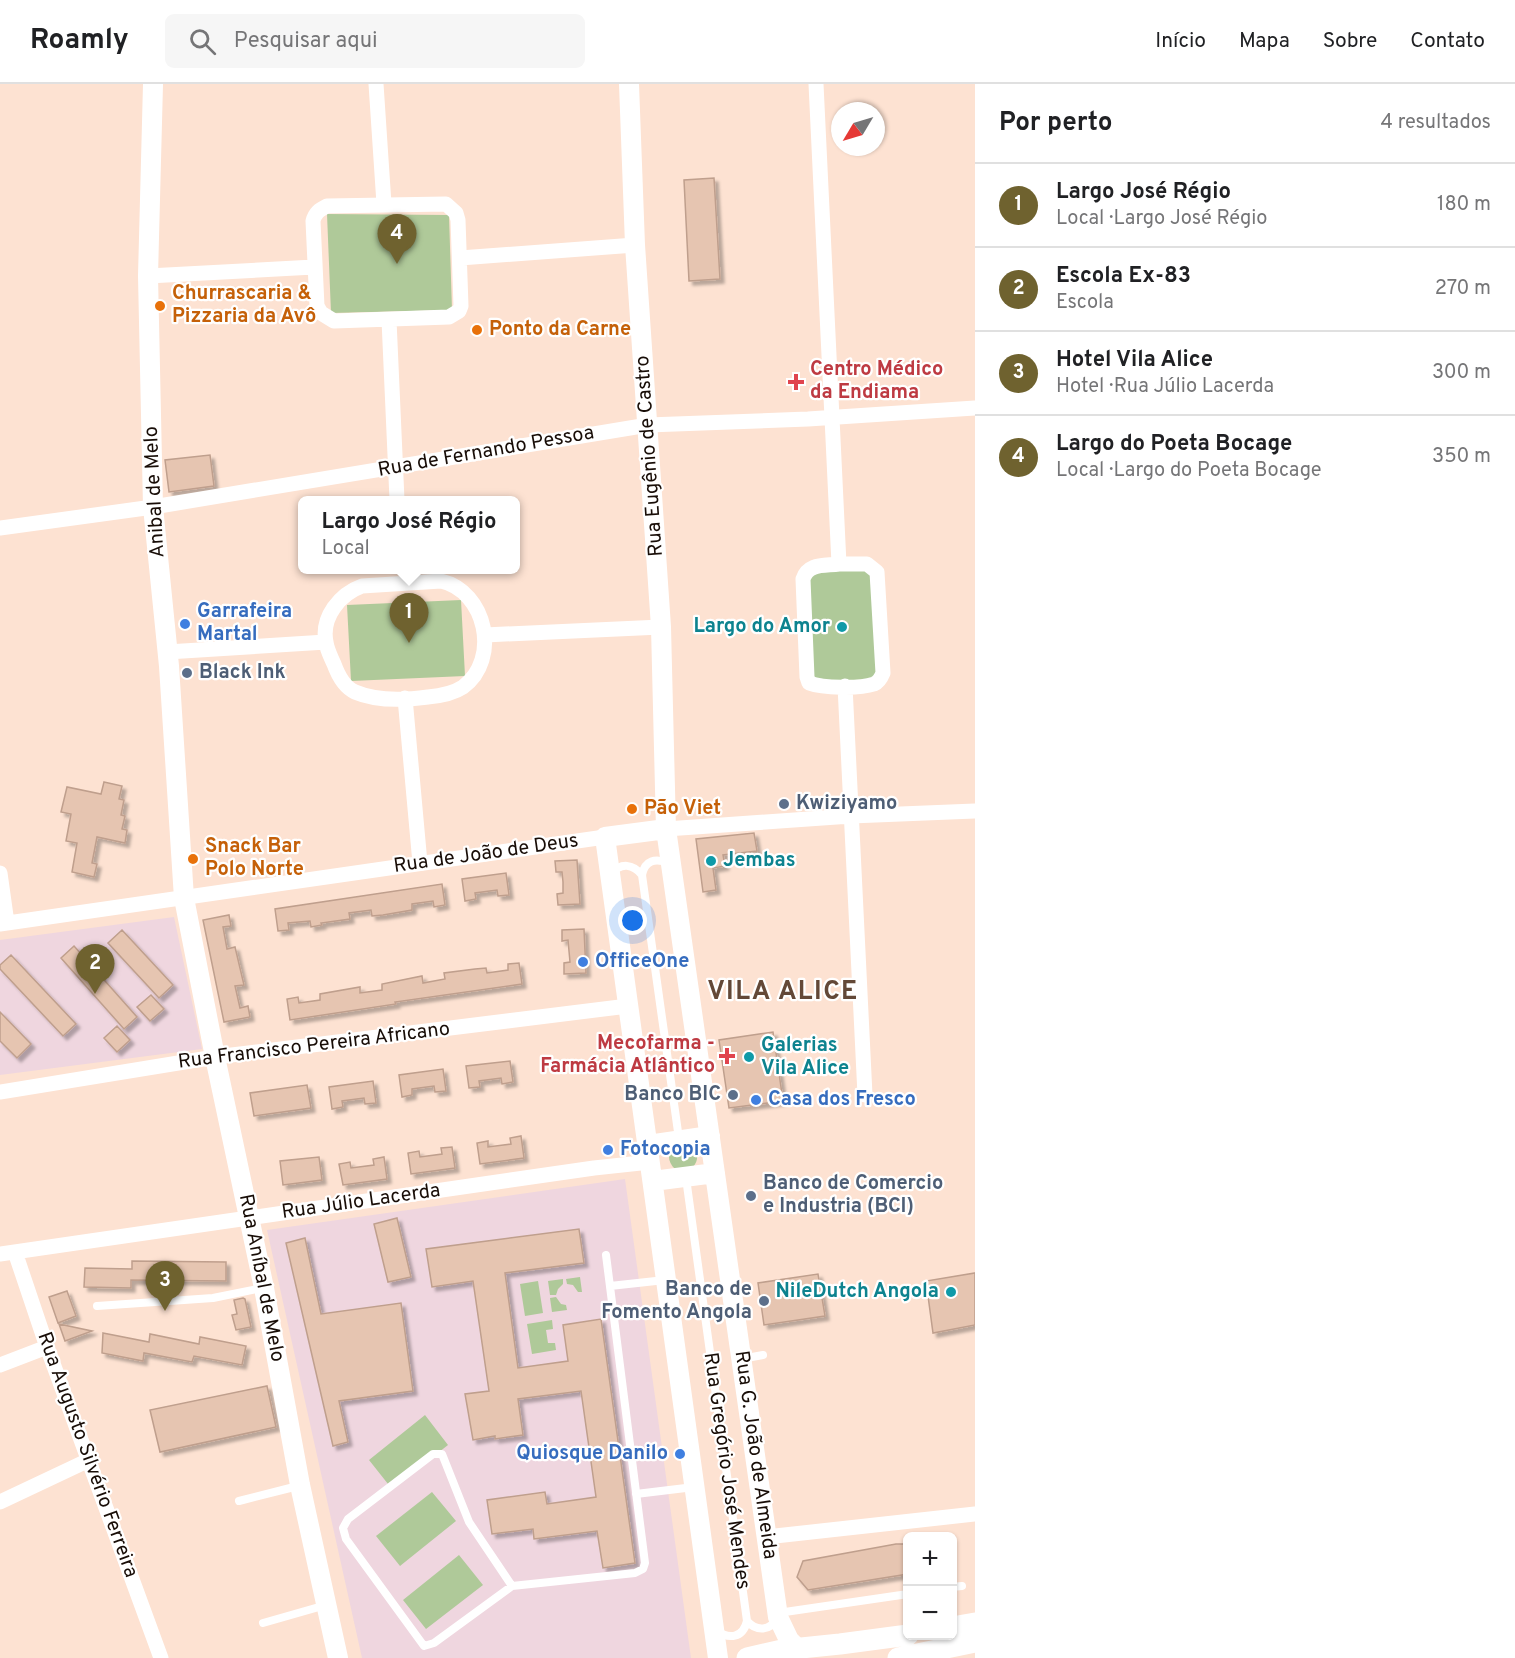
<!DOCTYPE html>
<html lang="pt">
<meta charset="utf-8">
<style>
:root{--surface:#fff;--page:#f6f6f6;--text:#202124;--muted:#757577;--line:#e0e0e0;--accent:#6f622f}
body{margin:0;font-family:Overpass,sans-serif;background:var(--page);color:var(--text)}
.controls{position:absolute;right:18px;bottom:18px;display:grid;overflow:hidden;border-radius:9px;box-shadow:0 2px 4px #0004}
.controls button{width:54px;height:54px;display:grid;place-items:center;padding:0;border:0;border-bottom:2px solid var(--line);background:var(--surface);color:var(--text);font:30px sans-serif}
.compass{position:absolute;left:831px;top:18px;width:54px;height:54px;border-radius:50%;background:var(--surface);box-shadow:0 2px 4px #0004;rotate:232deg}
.you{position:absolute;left:633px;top:837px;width:21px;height:21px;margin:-15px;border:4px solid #fff;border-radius:50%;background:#1a73e8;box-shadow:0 0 0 9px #1a73e833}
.badge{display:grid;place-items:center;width:39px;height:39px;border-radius:50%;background:var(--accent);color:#fff;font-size:20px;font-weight:700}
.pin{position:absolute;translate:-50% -50px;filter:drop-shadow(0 2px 3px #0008)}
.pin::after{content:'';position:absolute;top:32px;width:21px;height:18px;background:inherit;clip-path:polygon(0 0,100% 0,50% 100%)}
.popup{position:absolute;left:298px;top:412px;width:222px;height:78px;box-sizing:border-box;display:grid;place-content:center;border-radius:9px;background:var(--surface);filter:drop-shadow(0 2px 4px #0005);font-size:20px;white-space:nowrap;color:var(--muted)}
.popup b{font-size:22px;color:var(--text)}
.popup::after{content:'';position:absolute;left:50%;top:100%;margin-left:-12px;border:12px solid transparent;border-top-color:var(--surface)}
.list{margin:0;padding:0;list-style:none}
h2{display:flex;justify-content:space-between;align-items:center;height:78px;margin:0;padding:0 24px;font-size:26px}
h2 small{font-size:20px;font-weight:400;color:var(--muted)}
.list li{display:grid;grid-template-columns:39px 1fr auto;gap:18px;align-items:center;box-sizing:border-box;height:84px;padding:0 24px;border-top:2px solid var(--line)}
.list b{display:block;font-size:22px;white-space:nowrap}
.list p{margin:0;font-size:20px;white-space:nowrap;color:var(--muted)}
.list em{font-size:20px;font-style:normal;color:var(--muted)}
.icon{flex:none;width:33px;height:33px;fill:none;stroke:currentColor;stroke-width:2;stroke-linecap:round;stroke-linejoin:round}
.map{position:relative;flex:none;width:975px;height:1574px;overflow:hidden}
header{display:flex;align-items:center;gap:36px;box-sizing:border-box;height:84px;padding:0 30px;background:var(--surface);border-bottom:2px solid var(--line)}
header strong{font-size:28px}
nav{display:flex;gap:33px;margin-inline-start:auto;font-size:21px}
.search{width:420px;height:54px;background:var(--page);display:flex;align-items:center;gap:15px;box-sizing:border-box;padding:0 21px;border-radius:9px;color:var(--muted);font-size:22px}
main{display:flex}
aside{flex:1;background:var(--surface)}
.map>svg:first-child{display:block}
.education{fill:#efd6df}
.green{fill:#afc999}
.building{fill:#e6c5b1;stroke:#bf9f8d;stroke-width:1.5;filter:url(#shadow)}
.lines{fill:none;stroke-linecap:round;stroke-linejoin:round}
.service{stroke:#fff;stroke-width:8}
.minor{stroke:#fff;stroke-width:15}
.tertiary{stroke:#fff;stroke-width:20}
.secondary{stroke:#fff;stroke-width:21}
.food-dot{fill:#e8710a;stroke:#fff;stroke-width:2}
.health-dot{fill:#e0444e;stroke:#fff;stroke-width:2}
.shop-dot{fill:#3f7fe0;stroke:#fff;stroke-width:2}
.culture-dot{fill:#0f9aa8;stroke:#fff;stroke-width:2}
.service-dot{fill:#5c6f8a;stroke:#fff;stroke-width:2}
.labels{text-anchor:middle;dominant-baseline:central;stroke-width:4.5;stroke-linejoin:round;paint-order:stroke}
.food-label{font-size:20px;font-weight:bold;fill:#c56008;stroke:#fff;text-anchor:start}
.health-label{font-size:20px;font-weight:bold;fill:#be3a42;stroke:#fff;text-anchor:start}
.street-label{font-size:20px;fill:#180d07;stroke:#fff}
.shop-label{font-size:20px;font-weight:bold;fill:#366cbe;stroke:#fff;text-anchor:start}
.culture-label{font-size:20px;font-weight:bold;fill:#0d838f;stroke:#fff;text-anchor:end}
.service-label{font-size:20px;font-weight:bold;fill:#4e5e75;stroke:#fff;text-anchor:start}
.district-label{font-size:26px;font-weight:bold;letter-spacing:1.5px;fill:#634837;stroke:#fff}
</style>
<header>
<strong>Roamly</strong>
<div class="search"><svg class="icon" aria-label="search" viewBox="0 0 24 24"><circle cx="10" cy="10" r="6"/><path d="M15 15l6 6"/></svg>Pesquisar aqui</div>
<nav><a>Início</a><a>Mapa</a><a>Sobre</a><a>Contato</a></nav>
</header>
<main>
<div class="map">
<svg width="975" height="1574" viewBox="0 0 975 1574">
<defs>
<filter id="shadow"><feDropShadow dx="4" dy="4" stdDeviation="1.5" flood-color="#0004"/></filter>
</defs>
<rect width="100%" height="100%" fill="#fde2d2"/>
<path class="education" d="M174 833 202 965 0 991V856Z
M625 1095 691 1574H362L267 1146Z"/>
<path class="green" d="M327 130 449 131 452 226 331 229Z
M870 486 877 595 810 598 807 488Z
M461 516 465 592 351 597 347 521Z
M693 1062C698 1069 699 1076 693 1083L675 1085C669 1079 667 1072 671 1064Z
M580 1193 582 1208H578L573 1201 567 1200 566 1195Z
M563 1195V1200L558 1205 556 1211H550L548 1197Z
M538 1197 543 1229 525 1232 520 1200Z
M556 1213 561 1220 566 1221 567 1226 552 1228 550 1214Z
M552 1236 553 1245 546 1246 548 1259H555L556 1266 532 1270 527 1240Z
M425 1331 448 1361 392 1405 369 1376Z
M432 1408 456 1437 400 1482 376 1452Z
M459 1471 483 1501 426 1545 403 1516Z"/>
<path class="building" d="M714 94 720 195 689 197 684 96Z
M210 371 214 402 169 408 165 376Z
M104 698 122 702 119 715 124 716 121 731 125 732 122 745 127 746 125 759 97 753 92 779 97 780 94 793 72 788 77 759 66 757 71 730 61 728 67 703 101 710Z
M754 749 757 767 723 771 725 782 713 784 716 806 703 808 696 755Z
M577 776 580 820 558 821 557 810 563 809V798L562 788H556L555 777Z
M506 789 509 811 498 812 497 806 475 809 476 815 465 817 462 795Z
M442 800 445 821 434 823 433 817 412 820V826L383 831 372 832 371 826 349 829 350 835 321 839 322 841 311 843 310 837 288 839 289 846 278 847 275 825Z
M229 831 231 842 223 843 227 865 235 863 244 901 235 902 240 924 248 922 250 933 224 938 203 836Z
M584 845 586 889 564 890V879L570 878 568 856 562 857V846Z
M122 846 173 901 159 914 108 859Z
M74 862 137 933 124 945 61 874Z
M11 871 76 940 63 952 0 885V881Z
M519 879 522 900 395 918 396 920 290 936 287 915 298 913 299 919 320 916V910L360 903V909L382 906V900L422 892 423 899 445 895 444 889 475 885 486 884 487 889 508 886V880Z
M151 911 164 925 150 937 137 923Z
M0 928 31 960 17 974 0 957Z
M117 942 130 956 117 968 104 954Z
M773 948 783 1017 729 1024 719 956Z
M510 977 513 998 502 1000 501 994 479 997 480 1003 469 1004 466 982Z
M443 985 446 1007 435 1008 434 1002 412 1005V1011L402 1013 399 991Z
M373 997 376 1019 365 1020 364 1014 342 1017 343 1023 332 1025 329 1003Z
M307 1001 311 1024 254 1032 250 1009Z
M521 1052 524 1074 480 1080 477 1059 488 1057V1063L511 1060 510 1054Z
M452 1063 455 1084 411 1090 408 1069 419 1067 420 1073 442 1070 441 1064Z
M319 1073 322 1096 283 1101 280 1077Z
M384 1073 387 1095 343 1101 339 1080 350 1078 351 1084 374 1081 373 1075Z
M397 1134 411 1193 388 1198 374 1140Z
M579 1145 584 1179 505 1189 518 1284 568 1277 563 1241 601 1235 635 1479 603 1484 597 1447 534 1455 533 1445 492 1450 487 1416 545 1408 547 1420 596 1413 581 1307 518 1315 523 1351 495 1355V1352L473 1356 465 1310 489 1307 473 1197 432 1203 426 1165Z
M305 1154 321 1230 401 1219 413 1307 339 1317 348 1358 333 1362 286 1159Z
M132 1177 226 1178V1197L131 1196V1204L84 1203 85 1184 132 1185Z
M975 1189V1241L933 1249 926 1197Z
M818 1190 825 1232 764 1241 758 1199Z
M67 1207 76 1232 58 1239 49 1213Z
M243 1214 245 1215 251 1243 236 1246 232 1231 237 1230 234 1216Z
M59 1240 92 1247 65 1257Z
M103 1249 149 1258 150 1250 199 1260 200 1253 246 1262 242 1281 194 1272 192 1278 144 1269 143 1277 102 1269Z
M267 1302 276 1343 160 1368 150 1326Z
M896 1460H908V1490L808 1506 797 1493 803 1477Z"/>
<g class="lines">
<path class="service" d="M669 779C655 774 645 776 642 791L679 1055
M611 790C621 778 633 780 642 791
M686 1094 747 1537C743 1554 729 1556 716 1546
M610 1202 665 1196
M97 1222 213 1214 262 1204
M741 1275 763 1271
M636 1410 694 1403
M239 1417 298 1402
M512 1502 469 1438 442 1370H433L348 1435 343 1444 346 1455 424 1562 434 1559 512 1502 635 1489 643 1485 645 1479 606 1171
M952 1503 962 1502
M778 1529 908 1510
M747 1537C757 1548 770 1547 777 1534
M263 1539 326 1521"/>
<path class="minor" d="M376 0 384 120
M816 0 839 480
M446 120 456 129 458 136 461 222 459 227 449 233 334 237 321 229 317 222 313 137C315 129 319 126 327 122Z
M460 174 635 161
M148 192 314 183
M389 236 397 416
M0 444 153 423 648 341 808 335 975 324
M839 480H867L877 488 883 589C881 594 879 598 874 600 859 605 823 604 809 599L807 593 803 495C808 479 824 482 839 480Z
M441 497C486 507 501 575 463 603 454 609 439 612 428 613 406 616 376 617 355 608 344 603 338 591 334 580 331 573 327 566 326 558 321 533 340 510 362 502Z
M485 551 661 543
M167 568 326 558
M845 602 865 1011
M405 614 420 779
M666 745 851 732 975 727
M0 789 7 839
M0 840 605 753
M0 1008 215 973 628 922
M15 1168 47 1263 161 1574
M0 1170 594 1084 650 1078
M0 1281 47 1263
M0 1418 89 1376
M766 1453 975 1430"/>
<path class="tertiary" d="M153 0 148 192 153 423 169 582 184 814 215 973 264 1204 300 1401 338 1574
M629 0 635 161 661 543 666 745 778 1533 789 1556 797 1564
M666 745 605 753 718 1574
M648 1061 710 1052
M653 1097 715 1089"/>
<path class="secondary" d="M952 1543 975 1539
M747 1574 782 1566 840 1560 908 1551
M898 1574 975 1558"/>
</g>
<g class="food-dot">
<circle cx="160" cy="222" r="6"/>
<circle cx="477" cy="246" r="6"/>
<circle cx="632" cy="725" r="6"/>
<circle cx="193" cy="775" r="6"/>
</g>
<g class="health-dot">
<path d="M793 289h6v6h6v6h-6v6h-6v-6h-6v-6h6z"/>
<path d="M724 963h6v6h6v6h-6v6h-6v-6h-6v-6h6z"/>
</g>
<g class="shop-dot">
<circle cx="185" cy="540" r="6"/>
<circle cx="583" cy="878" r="6"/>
<circle cx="756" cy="1016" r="6"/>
<circle cx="608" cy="1066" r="6"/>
<circle cx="680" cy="1370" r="6"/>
</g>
<g class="culture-dot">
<circle cx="842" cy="543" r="6"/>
<circle cx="711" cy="777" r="6"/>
<circle cx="749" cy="973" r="6"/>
<circle cx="951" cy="1208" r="6"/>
</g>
<g class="service-dot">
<circle cx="187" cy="589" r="6"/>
<circle cx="784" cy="720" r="6"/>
<circle cx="733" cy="1011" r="6"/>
<circle cx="751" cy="1112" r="6"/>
<circle cx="764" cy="1217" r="6"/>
</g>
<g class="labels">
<g class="food-label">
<text x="172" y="210">Churrascaria &amp;<tspan x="172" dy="23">Pizzaria da Avô</tspan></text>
<text x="489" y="246">Ponto da Carne</text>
<text x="644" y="725">Pão Viet</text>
<text x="205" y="763">Snack Bar<tspan x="205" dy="23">Polo Norte</tspan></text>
</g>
<g class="health-label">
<text x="810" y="286">Centro Médico<tspan x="810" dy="23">da Endiama</tspan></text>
<text x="715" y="960" text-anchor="end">Mecofarma -<tspan x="715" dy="23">Farmácia Atlântico</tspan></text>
</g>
<g class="street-label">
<text transform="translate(486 368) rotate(-10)">Rua de Fernando Pessoa</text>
<text transform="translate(650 372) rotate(-94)">Rua Eugênio de Castro</text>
<text transform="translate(155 408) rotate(-93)">Anibal de Melo</text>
<text transform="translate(486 770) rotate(-8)">Rua de João de Deus</text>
<text transform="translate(314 962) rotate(-7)">Rua Francisco Pereira Africano</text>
<text transform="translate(361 1118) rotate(-8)">Rua Júlio Lacerda</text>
<text transform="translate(261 1194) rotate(79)">Rua Aníbal de Melo</text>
<text transform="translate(87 1371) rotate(70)">Rua Augusto Silvério Ferreira</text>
<text transform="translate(755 1371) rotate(82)">Rua G. João de Almeida</text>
<text transform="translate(726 1387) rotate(82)">Rua Gregório José Mendes</text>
</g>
<g class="shop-label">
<text x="197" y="528">Garrafeira<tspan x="197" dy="23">Martal</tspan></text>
<text x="595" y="878">OfficeOne</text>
<text x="768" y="1016">Casa dos Fresco</text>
<text x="620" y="1066">Fotocopia</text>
<text x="668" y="1370" text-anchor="end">Quiosque Danilo</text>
</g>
<g class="culture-label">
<text x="830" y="543">Largo do Amor</text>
<text x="723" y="777" text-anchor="start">Jembas</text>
<text x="761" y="962" text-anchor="start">Galerias<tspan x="761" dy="23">Vila Alice</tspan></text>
<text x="939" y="1208">NileDutch Angola</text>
</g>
<g class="service-label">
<text x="199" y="589">Black Ink</text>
<text x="796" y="720">Kwiziyamo</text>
<text x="721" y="1011" text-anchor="end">Banco BIC</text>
<text x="763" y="1100">Banco de Comercio<tspan x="763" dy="23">e Industria (BCI)</tspan></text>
<text x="752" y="1206" text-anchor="end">Banco de<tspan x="752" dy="23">Fomento Angola</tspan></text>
</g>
<g class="district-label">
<text x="783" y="908">VILA ALICE</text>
</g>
</g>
</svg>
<div class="controls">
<button>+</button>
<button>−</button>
</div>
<svg class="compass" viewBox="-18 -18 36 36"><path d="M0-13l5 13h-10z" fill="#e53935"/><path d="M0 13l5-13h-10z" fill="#757577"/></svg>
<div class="you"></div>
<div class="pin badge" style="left:409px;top:559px">1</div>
<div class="popup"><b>Largo José Régio</b>Local</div>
<div class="pin badge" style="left:95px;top:910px">2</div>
<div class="pin badge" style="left:165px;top:1227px">3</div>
<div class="pin badge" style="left:397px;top:180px">4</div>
</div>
<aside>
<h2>Por perto<small>4 resultados</small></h2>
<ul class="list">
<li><span class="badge">1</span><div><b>Largo José Régio</b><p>Local · Largo José Régio</p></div><em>180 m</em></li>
<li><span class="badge">2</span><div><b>Escola Ex-83</b><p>Escola</p></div><em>270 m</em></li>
<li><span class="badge">3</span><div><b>Hotel Vila Alice</b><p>Hotel · Rua Júlio Lacerda</p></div><em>300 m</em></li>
<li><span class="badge">4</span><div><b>Largo do Poeta Bocage</b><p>Local · Largo do Poeta Bocage</p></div><em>350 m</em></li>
</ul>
</aside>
</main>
